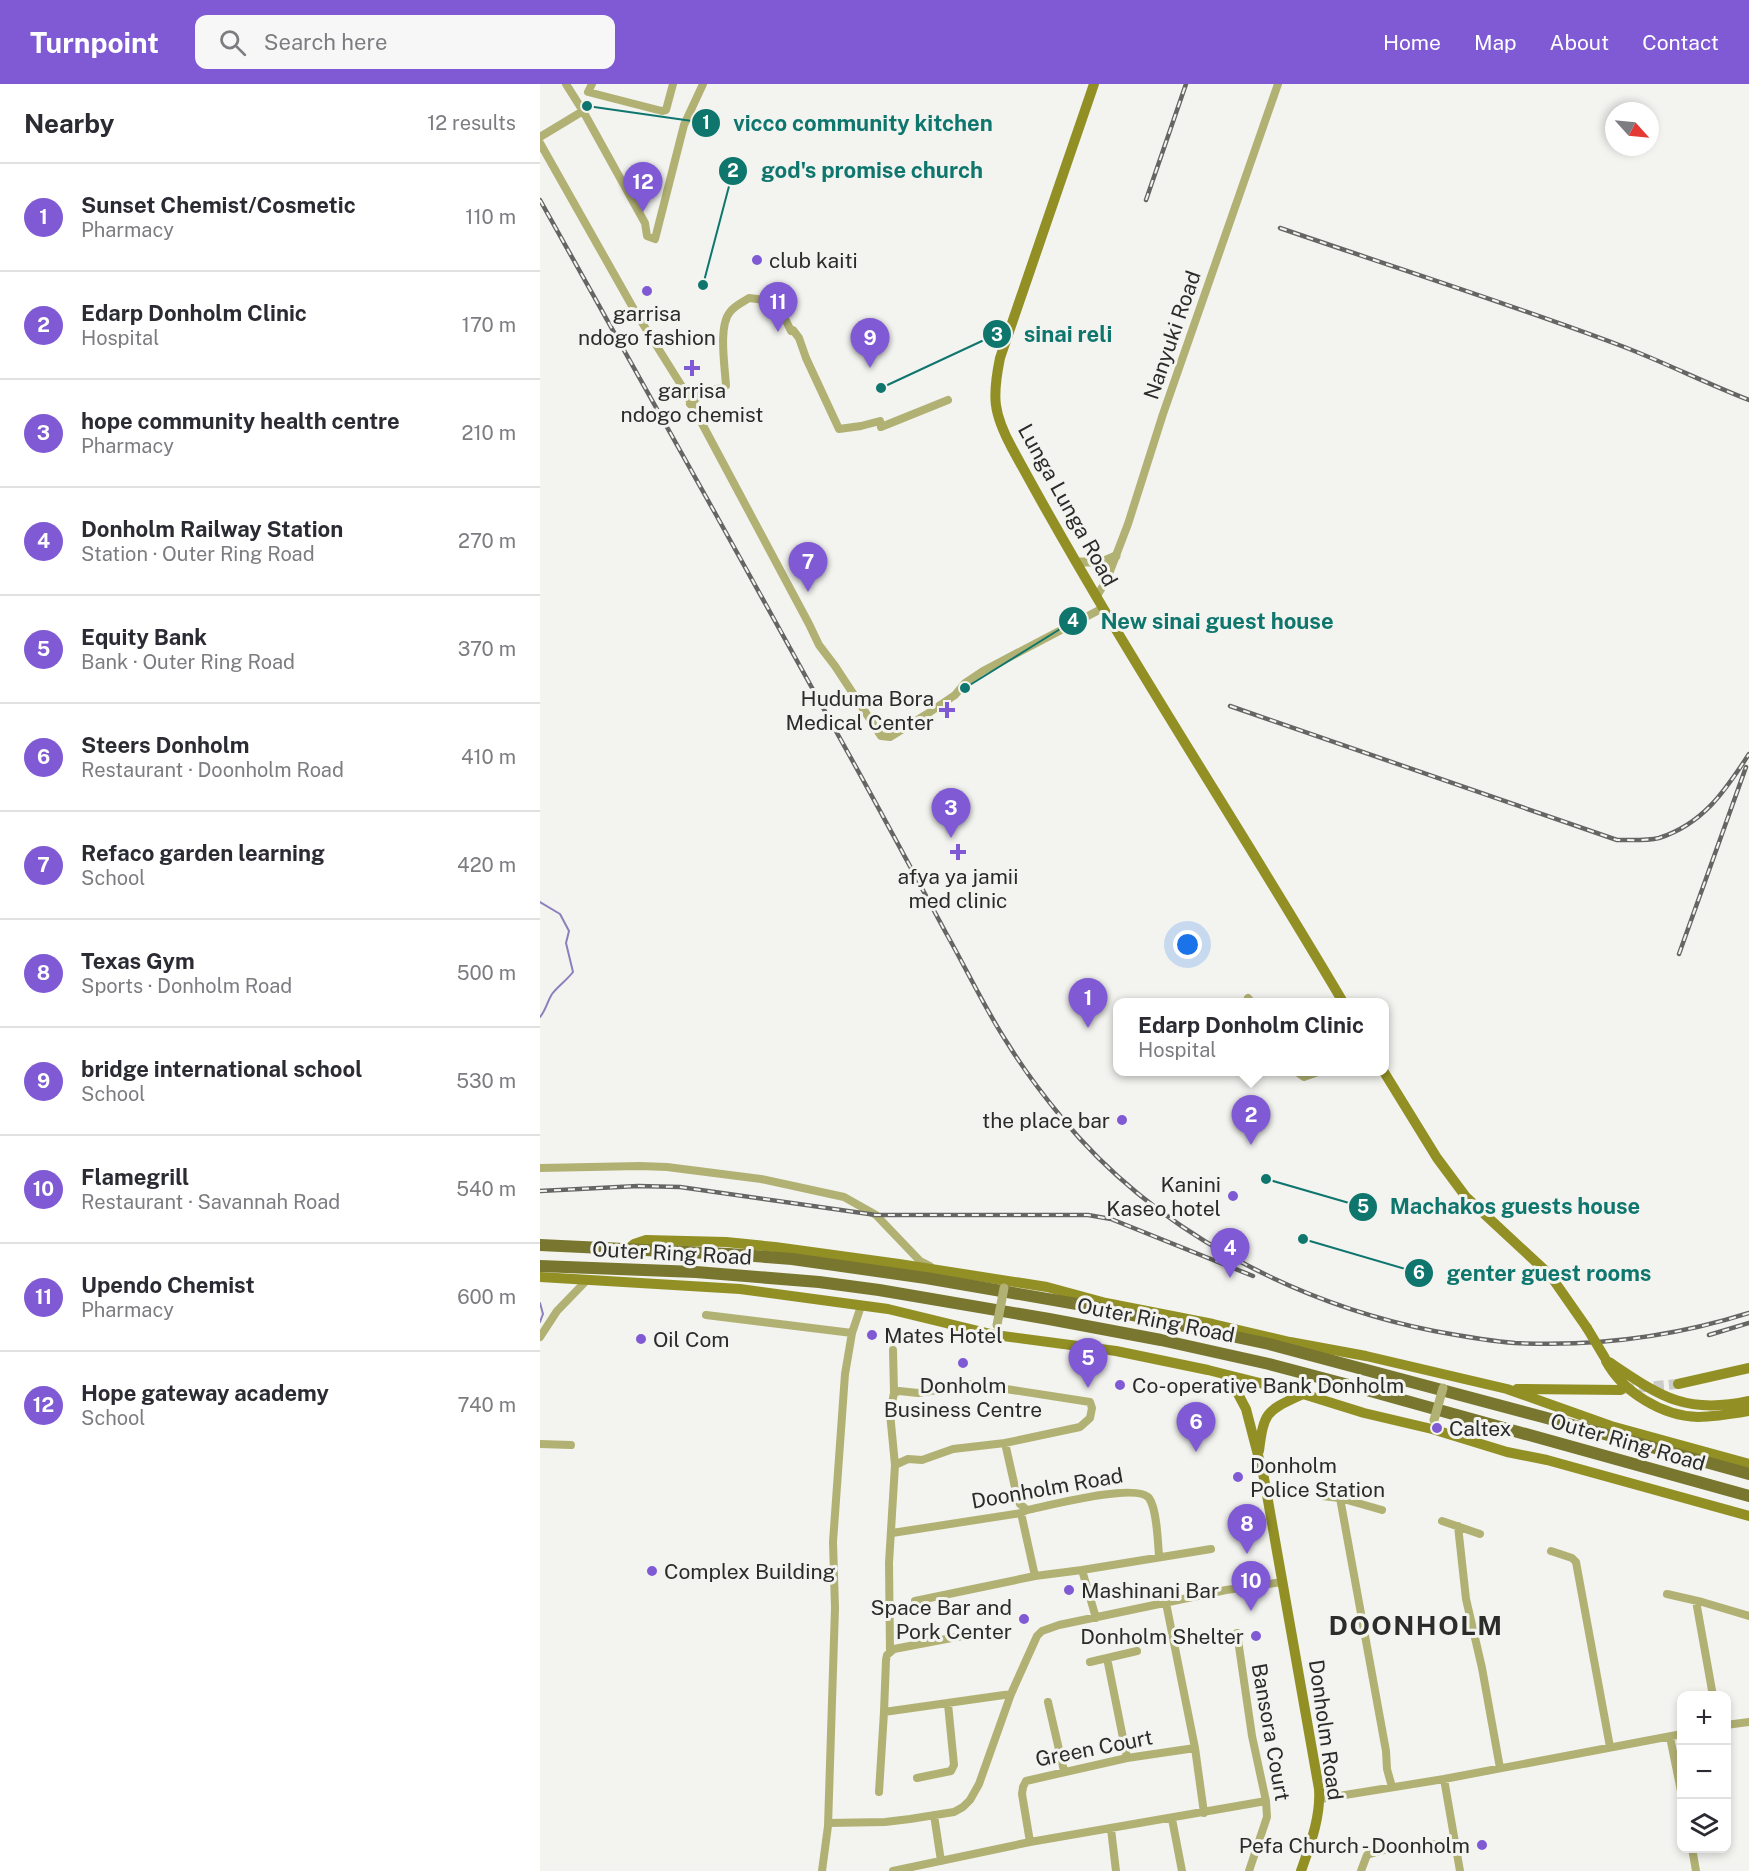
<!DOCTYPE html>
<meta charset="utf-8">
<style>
:root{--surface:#fff;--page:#f7f7f7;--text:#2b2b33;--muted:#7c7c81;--line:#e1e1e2;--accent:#7f5ad4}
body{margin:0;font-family:"Public Sans",sans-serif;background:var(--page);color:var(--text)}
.controls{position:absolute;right:18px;bottom:18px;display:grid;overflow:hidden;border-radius:12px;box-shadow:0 3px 9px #0003}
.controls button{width:54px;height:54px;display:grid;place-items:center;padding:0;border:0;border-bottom:2px solid var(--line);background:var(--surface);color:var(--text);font:30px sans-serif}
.compass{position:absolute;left:1065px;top:18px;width:54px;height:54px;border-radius:50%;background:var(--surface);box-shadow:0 3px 9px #0003;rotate:117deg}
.you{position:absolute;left:648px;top:861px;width:21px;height:21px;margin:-15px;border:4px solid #fff;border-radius:50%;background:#1a73e8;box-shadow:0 0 0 9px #1a73e833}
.badge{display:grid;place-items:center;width:39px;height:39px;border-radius:50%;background:var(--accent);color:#fff;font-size:20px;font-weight:700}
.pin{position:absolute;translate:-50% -50px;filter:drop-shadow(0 2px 3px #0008)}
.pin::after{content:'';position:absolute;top:32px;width:21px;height:18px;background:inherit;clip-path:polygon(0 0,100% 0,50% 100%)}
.popup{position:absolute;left:573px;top:914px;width:276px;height:78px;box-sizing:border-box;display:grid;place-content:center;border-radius:12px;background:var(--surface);filter:drop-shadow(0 2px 4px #0005);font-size:20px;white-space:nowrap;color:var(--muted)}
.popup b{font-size:22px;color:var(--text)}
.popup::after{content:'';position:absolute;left:50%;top:100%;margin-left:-12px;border:12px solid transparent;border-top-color:var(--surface)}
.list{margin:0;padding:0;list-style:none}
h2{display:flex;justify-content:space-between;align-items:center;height:78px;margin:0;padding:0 24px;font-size:26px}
h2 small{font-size:20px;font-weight:400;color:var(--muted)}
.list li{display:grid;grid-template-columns:39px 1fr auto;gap:18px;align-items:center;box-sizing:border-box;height:108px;padding:0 24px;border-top:2px solid var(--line)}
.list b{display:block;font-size:22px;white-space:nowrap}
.list p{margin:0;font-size:20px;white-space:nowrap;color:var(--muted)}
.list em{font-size:20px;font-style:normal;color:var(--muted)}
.icon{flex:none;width:33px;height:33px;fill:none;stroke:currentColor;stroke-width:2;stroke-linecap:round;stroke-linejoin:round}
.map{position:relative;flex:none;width:1209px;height:1787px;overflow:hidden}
header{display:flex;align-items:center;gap:36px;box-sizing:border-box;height:84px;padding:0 30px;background:var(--accent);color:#fff}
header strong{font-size:28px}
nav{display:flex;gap:33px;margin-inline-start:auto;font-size:21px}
.search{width:420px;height:54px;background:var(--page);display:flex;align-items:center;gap:15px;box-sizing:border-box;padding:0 21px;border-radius:12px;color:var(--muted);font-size:22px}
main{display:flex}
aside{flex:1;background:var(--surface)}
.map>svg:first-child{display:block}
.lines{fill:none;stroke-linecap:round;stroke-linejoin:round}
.stream{stroke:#8d7fbb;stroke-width:2}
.secondary-tunnel{stroke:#cbcbc8;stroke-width:10;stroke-dasharray:10 5;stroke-linecap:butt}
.minor{stroke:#b1b174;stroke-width:8}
.tertiary{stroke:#b1b174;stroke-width:9}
.secondary{stroke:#929025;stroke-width:10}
.primary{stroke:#78762f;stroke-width:12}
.rail-casing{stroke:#656563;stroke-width:4.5}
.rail{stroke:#f3f3f0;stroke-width:2;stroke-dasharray:7;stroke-linecap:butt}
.tertiary-bridge{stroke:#b1b174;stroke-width:9}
.secondary-bridge{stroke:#929025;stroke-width:10}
.poi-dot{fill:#7f5ad4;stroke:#f3f3f0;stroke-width:2}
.labels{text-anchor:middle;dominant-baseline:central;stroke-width:6;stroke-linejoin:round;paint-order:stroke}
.poi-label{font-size:21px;fill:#2b2b2a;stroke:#f3f3f0;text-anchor:start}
.street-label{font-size:21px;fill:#2b2b2a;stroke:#f3f3f0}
.district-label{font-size:27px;font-weight:bold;letter-spacing:1.5px;fill:#2c2c2a;stroke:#f3f3f0}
.leader{fill:none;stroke:#0f766e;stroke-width:2}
.callout-dot{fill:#0f766e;stroke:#f3f3f0;stroke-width:2}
.mark-label{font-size:18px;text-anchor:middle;font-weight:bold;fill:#fff}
.callout-label{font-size:22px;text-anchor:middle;font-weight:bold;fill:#0f766e;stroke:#f3f3f0;stroke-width:6;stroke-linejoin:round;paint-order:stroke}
</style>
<header>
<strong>Turnpoint</strong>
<div class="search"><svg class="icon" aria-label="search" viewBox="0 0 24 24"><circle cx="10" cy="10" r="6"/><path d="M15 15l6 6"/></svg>Search here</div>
<nav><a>Home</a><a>Map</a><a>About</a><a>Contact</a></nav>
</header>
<main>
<aside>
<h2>Nearby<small>12 results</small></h2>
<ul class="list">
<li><span class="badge">1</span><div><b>Sunset Chemist/Cosmetic</b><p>Pharmacy</p></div><em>110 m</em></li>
<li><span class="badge">2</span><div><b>Edarp Donholm Clinic</b><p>Hospital</p></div><em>170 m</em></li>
<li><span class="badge">3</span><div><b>hope community health centre</b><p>Pharmacy</p></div><em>210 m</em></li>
<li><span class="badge">4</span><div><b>Donholm Railway Station</b><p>Station · Outer Ring Road</p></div><em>270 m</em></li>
<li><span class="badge">5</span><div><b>Equity Bank</b><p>Bank · Outer Ring Road</p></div><em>370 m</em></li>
<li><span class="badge">6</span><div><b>Steers Donholm</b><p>Restaurant · Doonholm Road</p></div><em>410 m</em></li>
<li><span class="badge">7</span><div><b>Refaco garden learning</b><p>School</p></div><em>420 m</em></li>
<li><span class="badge">8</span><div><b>Texas Gym</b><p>Sports · Donholm Road</p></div><em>500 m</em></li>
<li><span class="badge">9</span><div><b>bridge international school</b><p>School</p></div><em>530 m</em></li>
<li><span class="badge">10</span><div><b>Flamegrill</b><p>Restaurant · Savannah Road</p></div><em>540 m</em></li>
<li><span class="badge">11</span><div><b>Upendo Chemist</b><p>Pharmacy</p></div><em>600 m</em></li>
<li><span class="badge">12</span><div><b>Hope gateway academy</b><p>School</p></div><em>740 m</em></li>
</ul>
</aside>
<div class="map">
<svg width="1209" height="1787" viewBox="0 0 1209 1787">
<rect width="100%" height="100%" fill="#f3f3f0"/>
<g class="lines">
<path class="stream" d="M0 818 20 830 29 847 26 859 33 888C27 896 17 903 12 910 7 918 6 926 0 933
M0 1219 3 1230 0 1238"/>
<path class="secondary-tunnel" d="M1084 1305 1138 1300"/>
<path class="minor" d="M26 0 43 27
M52 0 48 8 122 27 126 26 133 0
M0 53 43 27 105 139 107 152 115 155 144 41 163 0
M0 59 96 229 143 304 269 540 279 561 295 582 341 652 350 653 387 630 415 611 425 599 443 587 563 524
M150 320 161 310 186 302C185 283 178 242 190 228 194 222 203 218 209 214L225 216 235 214 251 247 253 246 259 254 266 274 299 345 321 342 340 337 341 343 408 316
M557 512 567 495 588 440 623 330 738 0
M708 914 711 918
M757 988 764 993 778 988
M0 1084 100 1082 127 1083 221 1095 304 1113 336 1131 380 1177 390 1182
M166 1231 312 1249
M0 1253 17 1227 47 1196
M353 1266 354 1309
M465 1359 477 1412 480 1420 487 1426
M0 1360 31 1361
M782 1412 800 1414 842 1426
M800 1414 846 1667 847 1685 852 1703
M481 1429 495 1492
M902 1437 940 1450
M918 1442 926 1515 942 1584 960 1684
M352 1449 481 1429 487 1426C507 1422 597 1398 609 1414 617 1425 618 1459 619 1473
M1011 1467 1032 1474 1036 1478 1070 1663
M542 1486 671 1465
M1127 1510 1162 1518 1209 1532
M375 1517 495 1492 542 1486 556 1534
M1156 1517 1173 1612
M626 1519 655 1664 664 1729
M443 1548 354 1565 347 1571 346 1576 344 1628 471 1610
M697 1549 712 1652 726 1717 727 1733 709 1787
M350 1568 349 1479 355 1381 350 1329 354 1309 359 1307 378 1309 434 1300 550 1318 552 1324 550 1334 540 1343 465 1359 413 1365 382 1376 368 1375 355 1381
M567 1574 587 1674
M550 1578 597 1567
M508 1618 524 1687
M1186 1641 1209 1638
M1130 1653 1142 1712
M377 1694 411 1687 414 1681 408 1620
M904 1695 920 1787
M339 1708 344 1628
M780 1715 904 1695 1142 1650
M394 1731 401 1777
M632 1735 642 1787
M288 1739 345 1738 370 1735 414 1728 423 1723 430 1716 439 1700 471 1610 497 1552 502 1547 519 1541 686 1506 743 1498
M571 1745 576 1787
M490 1758 482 1710 483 1703 486 1697 587 1674 655 1664
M1152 1764 1156 1787
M282 1787 288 1742 295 1524 293 1458 305 1290 312 1249 321 1222
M353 1787 490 1758 726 1717
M821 1787 827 1771C855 1761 885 1761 915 1759"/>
<path class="tertiary" d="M537 478H562L576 472"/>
<path class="secondary" d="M554 0 460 274C452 313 453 329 472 364 574 553 694 733 803 918
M844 988 897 1074 926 1113 1010 1191 1047 1244
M88 1165 94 1160 106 1156 186 1158 235 1163 359 1180 507 1203 566 1219 673 1240 750 1258 826 1272 967 1305 1071 1342 1209 1380
M0 1193 200 1205 348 1225 455 1251 576 1267 668 1286 763 1310 824 1329 892 1345 967 1368 1007 1376 1209 1432
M1066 1277C1083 1308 1122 1332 1158 1333 1175 1333 1192 1330 1209 1327
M1069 1278C1120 1312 1145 1331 1209 1317
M688 1291 706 1325 724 1394 779 1705C781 1733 770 1761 761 1787
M1138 1300 1209 1284
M977 1305 1081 1306
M719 1367C724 1326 727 1327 763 1310"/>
<path class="primary" d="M0 1161 189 1170 252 1175 386 1194 554 1223 729 1260 1003 1333 1209 1390
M0 1182 156 1188 279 1198 339 1206 509 1235 621 1256 729 1280 816 1303 1209 1412"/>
<defs>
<path id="rail" d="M0 116C99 293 199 471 297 649 334 715 370 782 406 849 427 886 445 925 468 960 484 986 503 1011 522 1034 614 1146 754 1219 894 1247 921 1252 948 1257 975 1259 1055 1263 1133 1253 1209 1229
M606 116 646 0
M740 144C853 183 967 219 1079 261 1124 278 1165 299 1209 316
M690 622 1077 756C1090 756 1106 757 1119 754 1163 740 1185 707 1209 670
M1139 870 1206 683
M0 1107 98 1102 140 1103 336 1131H548L571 1135 713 1192
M1169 1251 1209 1239"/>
</defs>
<use href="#rail" class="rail-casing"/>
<use href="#rail" class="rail"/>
<path class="tertiary-bridge" d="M457 1241 464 1204
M894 1336 903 1304"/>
<path class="secondary-bridge" d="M1047 1244 1065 1274"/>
</g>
<g class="poi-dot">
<circle cx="217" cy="176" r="6"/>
<circle cx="107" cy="207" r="6"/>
<path d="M149 275h6v6h6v6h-6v6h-6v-6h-6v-6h6z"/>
<path d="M404 617h6v6h6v6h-6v6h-6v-6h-6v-6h6z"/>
<path d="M415 759h6v6h6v6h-6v6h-6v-6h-6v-6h6z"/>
<circle cx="582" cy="1036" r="6"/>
<circle cx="693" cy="1112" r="6"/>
<circle cx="332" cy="1251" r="6"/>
<circle cx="101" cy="1255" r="6"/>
<circle cx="423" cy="1279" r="6"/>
<circle cx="580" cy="1301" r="6"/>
<circle cx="897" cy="1344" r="6"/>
<circle cx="698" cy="1393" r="6"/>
<circle cx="112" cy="1487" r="6"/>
<circle cx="529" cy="1506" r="6"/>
<circle cx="484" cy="1535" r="6"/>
<circle cx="716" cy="1552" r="6"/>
<circle cx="942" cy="1761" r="6"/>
</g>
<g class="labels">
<g class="poi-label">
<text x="229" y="176">club kaiti</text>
<text x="107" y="229" text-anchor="middle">garrisa<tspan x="107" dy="24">ndogo fashion</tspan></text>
<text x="152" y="306" text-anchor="middle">garrisa<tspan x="152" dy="24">ndogo chemist</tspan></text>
<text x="394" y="614" text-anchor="end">Huduma Bora<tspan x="394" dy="24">Medical Center</tspan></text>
<text x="418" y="792" text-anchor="middle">afya ya jamii<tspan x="418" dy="24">med clinic</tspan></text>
<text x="570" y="1036" text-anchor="end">the place bar</text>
<text x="681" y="1100" text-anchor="end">Kanini<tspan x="681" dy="24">Kaseo hotel</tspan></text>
<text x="344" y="1251">Mates Hotel</text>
<text x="113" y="1255">Oil Com</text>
<text x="423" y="1301" text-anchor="middle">Donholm<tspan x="423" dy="24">Business Centre</tspan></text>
<text x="592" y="1301">Co-operative Bank Donholm</text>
<text x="909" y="1344">Caltex</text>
<text x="710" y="1381">Donholm<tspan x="710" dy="24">Police Station</tspan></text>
<text x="124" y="1487">Complex Building</text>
<text x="541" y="1506">Mashinani Bar</text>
<text x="472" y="1523" text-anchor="end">Space Bar and<tspan x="472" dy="24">Pork Center</tspan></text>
<text x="704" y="1552" text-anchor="end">Donholm Shelter</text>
<text x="930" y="1761" text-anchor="end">Pefa Church - Doonholm</text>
</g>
<g class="street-label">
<text transform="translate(632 251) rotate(-71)">Nanyuki Road</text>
<text transform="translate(528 421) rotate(61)">Lunga Lunga Road</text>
<text transform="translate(132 1169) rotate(3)">Outer Ring Road</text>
<text transform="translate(616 1236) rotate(11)">Outer Ring Road</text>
<text transform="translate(1088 1358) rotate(16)">Outer Ring Road</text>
<text transform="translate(507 1404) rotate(-10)">Doonholm Road</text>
<text transform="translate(786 1646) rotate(82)">Donholm Road</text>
<text transform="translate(731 1648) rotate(80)">Bansora Court</text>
<text transform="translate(554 1664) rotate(-11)">Green Court</text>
</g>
<g class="district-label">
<text x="876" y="1541">DOONHOLM</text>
</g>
</g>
<path class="leader" d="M47 22L166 39M163 201L193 87M341 304L457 250M425 604L533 537M726 1095L823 1123M763 1155L879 1189"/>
<g class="callout-dot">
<circle cx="47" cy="22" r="6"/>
<circle cx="163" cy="201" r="6"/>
<circle cx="341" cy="304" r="6"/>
<circle cx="425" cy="604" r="6"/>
<circle cx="726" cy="1095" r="6"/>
<circle cx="763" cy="1155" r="6"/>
<circle cx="166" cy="39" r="15"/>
<circle cx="193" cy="87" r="15"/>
<circle cx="457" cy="250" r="15"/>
<circle cx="533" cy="537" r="15"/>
<circle cx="823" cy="1123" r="15"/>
<circle cx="879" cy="1189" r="15"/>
</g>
<g class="mark-label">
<text x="166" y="45">1</text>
<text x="193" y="93">2</text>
<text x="457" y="257">3</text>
<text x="533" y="543">4</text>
<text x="823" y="1129">5</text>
<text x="879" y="1195">6</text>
</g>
<g class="callout-label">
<text x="323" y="47">vicco community kitchen</text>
<text x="332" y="94">god's promise church</text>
<text x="528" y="258">sinai reli</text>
<text x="677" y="545">New sinai guest house</text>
<text x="975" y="1130">Machakos guests house</text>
<text x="1009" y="1197">genter guest rooms</text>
</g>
</svg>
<div class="controls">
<button>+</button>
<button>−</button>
<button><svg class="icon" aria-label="layers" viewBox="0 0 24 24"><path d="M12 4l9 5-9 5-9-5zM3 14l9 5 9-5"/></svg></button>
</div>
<svg class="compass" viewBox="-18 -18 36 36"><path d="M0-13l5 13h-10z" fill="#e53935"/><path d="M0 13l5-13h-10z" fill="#7c7c81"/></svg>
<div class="you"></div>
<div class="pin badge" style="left:548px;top:944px">1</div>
<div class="pin badge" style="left:711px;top:1061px">2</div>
<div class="popup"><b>Edarp Donholm Clinic</b>Hospital</div>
<div class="pin badge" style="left:411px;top:754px">3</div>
<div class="pin badge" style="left:690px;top:1194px">4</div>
<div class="pin badge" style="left:548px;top:1304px">5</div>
<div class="pin badge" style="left:656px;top:1368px">6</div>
<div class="pin badge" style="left:268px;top:508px">7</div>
<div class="pin badge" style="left:707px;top:1470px">8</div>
<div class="pin badge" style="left:330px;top:284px">9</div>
<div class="pin badge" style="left:711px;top:1527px">10</div>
<div class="pin badge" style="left:238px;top:248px">11</div>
<div class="pin badge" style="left:103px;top:128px">12</div>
</div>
</main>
